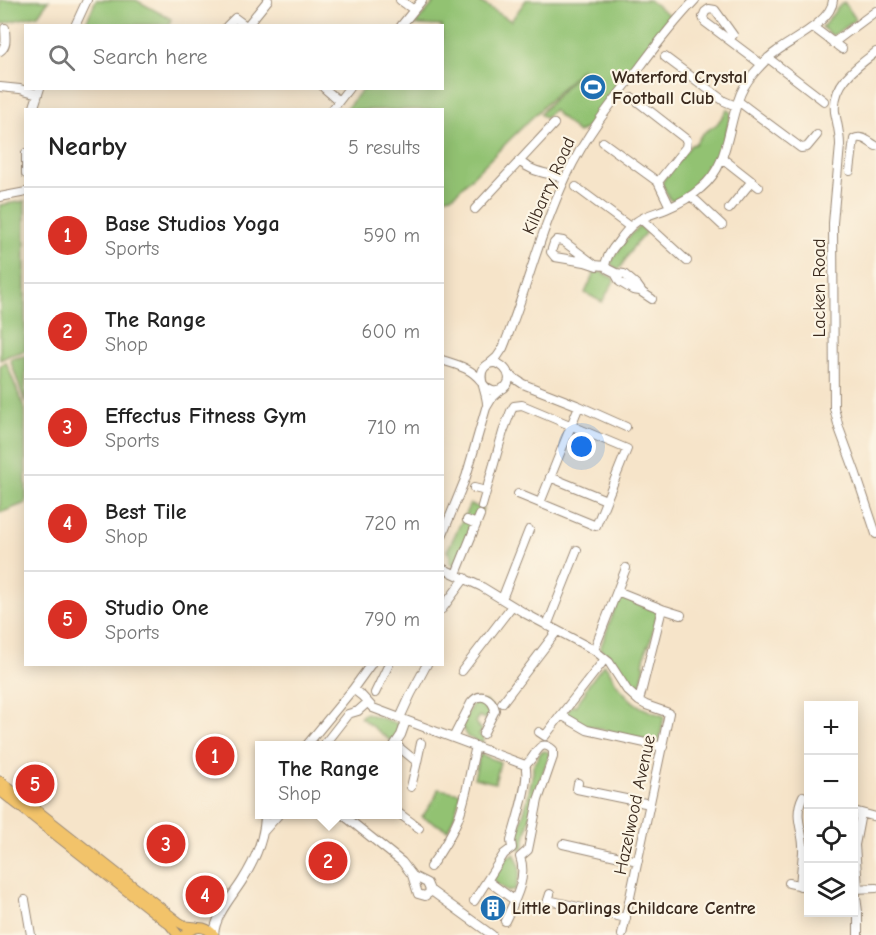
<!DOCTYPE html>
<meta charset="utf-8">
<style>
:root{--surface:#fff;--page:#f6f6f6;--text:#222;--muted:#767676;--line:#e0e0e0;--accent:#d93025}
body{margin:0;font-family:"Comic Neue",sans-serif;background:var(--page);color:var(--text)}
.controls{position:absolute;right:18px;bottom:18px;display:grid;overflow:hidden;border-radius:0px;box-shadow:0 3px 15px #0003}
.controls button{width:54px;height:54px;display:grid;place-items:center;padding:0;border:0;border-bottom:2px solid var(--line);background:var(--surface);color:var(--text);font:30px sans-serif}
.you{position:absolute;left:582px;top:447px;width:21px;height:21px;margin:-15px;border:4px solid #fff;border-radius:50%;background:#1a73e8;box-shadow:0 0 0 9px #1a73e833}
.badge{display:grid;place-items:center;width:39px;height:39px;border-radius:50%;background:var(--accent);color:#fff;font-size:20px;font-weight:700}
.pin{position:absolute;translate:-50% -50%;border:3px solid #fff;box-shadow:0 2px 6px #0006}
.popup{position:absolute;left:255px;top:741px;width:147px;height:78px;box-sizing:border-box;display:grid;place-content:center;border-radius:0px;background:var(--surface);filter:drop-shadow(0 2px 4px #0005);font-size:20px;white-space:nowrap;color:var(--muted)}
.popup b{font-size:22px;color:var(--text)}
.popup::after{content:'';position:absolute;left:50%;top:100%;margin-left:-12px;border:12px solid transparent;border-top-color:var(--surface)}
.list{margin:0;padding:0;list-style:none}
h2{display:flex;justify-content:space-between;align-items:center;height:78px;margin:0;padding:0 24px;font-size:26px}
h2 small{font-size:20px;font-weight:400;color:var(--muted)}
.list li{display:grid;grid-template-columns:39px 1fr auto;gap:18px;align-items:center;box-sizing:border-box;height:96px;padding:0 24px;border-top:2px solid var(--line)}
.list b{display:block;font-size:22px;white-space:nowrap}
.list p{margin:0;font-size:20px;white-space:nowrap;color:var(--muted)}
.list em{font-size:20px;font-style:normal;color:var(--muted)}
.icon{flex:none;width:33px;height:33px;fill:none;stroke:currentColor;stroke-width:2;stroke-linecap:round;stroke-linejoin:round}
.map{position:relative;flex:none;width:876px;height:935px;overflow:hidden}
.search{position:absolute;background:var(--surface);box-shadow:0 3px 15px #0003;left:24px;top:24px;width:420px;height:66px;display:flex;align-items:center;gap:15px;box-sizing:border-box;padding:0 21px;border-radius:0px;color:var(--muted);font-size:22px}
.panel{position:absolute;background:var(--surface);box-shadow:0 3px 15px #0003;left:24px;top:108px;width:420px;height:558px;border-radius:0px}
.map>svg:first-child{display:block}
.green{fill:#92c272;stroke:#667648;stroke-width:1.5}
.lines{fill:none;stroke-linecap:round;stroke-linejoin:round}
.minor-casing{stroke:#988774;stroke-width:10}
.major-casing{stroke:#988774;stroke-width:11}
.minor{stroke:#fff;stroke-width:8}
.major{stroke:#f2c36a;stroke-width:9}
.labels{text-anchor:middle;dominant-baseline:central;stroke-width:4.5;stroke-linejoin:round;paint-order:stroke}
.poi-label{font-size:18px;font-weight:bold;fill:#3b2a1e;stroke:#fcf5e5;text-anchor:start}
.street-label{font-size:18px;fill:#3b2a1e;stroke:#fcf5e5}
</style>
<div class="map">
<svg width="876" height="935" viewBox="0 0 876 935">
<rect width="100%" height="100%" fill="#fcf5e5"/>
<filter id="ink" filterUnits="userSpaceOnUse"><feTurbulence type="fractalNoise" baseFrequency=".0167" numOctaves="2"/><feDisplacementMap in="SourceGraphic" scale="12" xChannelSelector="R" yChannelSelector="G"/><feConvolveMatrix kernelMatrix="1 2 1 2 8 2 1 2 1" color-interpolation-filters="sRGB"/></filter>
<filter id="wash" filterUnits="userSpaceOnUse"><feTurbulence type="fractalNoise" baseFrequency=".008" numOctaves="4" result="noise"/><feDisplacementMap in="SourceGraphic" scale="24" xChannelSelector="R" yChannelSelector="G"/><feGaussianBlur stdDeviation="1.35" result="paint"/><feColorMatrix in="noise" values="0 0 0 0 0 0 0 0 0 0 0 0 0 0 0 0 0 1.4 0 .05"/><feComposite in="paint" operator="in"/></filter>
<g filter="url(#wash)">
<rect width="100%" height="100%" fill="#f6e4c9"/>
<path class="green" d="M0 0H49L38 15 0 24Z
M96 0H136L171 19 169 25H85Z
M436 0H477L511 21 526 0H649L673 18 591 125 578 133 553 110 545 118 540 114 583 67 454 195 443 198 442 110H345L363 89 442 88V26L415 25Z
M844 2 856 19 834 35H831L822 27C831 19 835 8 844 2Z
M728 109 731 113C723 146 718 176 687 194 681 198 676 201 670 200L662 184 664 179 691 145 695 144 702 134 717 124Z
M25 201V351L10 355 0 360V205Z
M640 226 646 232 633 247 621 267 618 269 612 265 611 263C618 249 628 236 640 226Z
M601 272 613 278 614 281 602 302 585 293 594 273Z
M25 356H26L25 402 10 359Z
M6 362 25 410 26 503 0 513V366Z
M470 504 483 509 475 519H472L470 525 471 527 457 566 450 563V555L447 551Z
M620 595 635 601 634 603 658 611 649 646H647L643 664 645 665 639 692 631 687 610 656 600 649Z
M604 664C610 670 612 678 617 684 632 704 641 709 664 716L659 744 589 726 588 728 567 716 566 713 573 705 575 706 586 691 585 689Z
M485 701 492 707 493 711 488 718 484 719 479 716 476 721 479 728 482 730 479 735 484 738 482 743 467 737 465 731 461 726 473 703 477 704Z
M366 713 399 724 400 728 392 742 360 717Z
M546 751 549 753V757C536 787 529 817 523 849L521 850 515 844V842L527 802 533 772V766L541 752Z
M480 754 500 762 495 783 474 778Z
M438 789 461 793 454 817 448 830 422 817 435 798Z
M514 854C524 868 519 876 515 890L508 892 493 881V878L506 857Z"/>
</g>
<g filter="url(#ink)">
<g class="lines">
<defs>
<path id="minor" d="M400 0 414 10
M75 26 87 0
M227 26 235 18 246 26
M247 26 268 0
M401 26 422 0
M813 27 842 49
M733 35 715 10 709 9 705 12 703 17 705 22 761 64
M833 43 876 11
M0 51C8 46 5 36 5 28
M876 52C856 67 832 84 835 112 837 123 840 134 840 145L833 223 834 408 839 428 856 474 876 534
M665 57 724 101 736 106
M768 58 824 101
M0 87 20 89 38 94
M324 88 339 101
M633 98 687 140 686 147 658 182 670 207
M738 101 801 148 807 147 817 135
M33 110 40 88
M332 110 349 88
M603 142 658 182
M26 153V174
M722 158 759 187
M519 161C535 174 547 172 565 179
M850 171 854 139C862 135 869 142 876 146
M576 187 630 227
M691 196 722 225
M0 197 26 192
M475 209 554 124
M729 209 752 181
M641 219 687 261
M597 266 585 262 555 257 551 252 554 243 557 240 563 241 595 265 605 266
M605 266C606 257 612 249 618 242 623 235 629 227 636 222 645 215 656 213 666 209 678 204 691 197 701 188 728 166 727 131 738 101 741 91 747 81 754 73 761 65 768 57 777 51 793 39 832 21 833 0
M605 266 608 269 616 273 624 274 637 285 642 292
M615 273 620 282 633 290 640 291 652 299
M442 360C457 365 471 368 481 381
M489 364 497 357 503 348C526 292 540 232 566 177 585 136 612 102 640 67 657 44 675 21 695 0
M508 374 523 384 579 406 540 503
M483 384C488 391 496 394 504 388 519 376 496 353 484 368 477 377 487 393 487 404
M579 406 626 427
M550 477 606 500
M474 488 486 491
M482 506 503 432 511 411 514 406 522 405 627 449 596 526 518 494
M467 520 476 524
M442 536 466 477 486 408 492 398 503 388
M442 568 482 587 526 614 594 650 609 662 627 690 639 701 662 609 617 591
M456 574 480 515
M502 599 529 530
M442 609 465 578
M662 609 681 615
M547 626 577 550
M594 650 626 568
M605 659 561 715 587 730 663 747
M462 671 512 606
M353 689 362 696 373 708 525 765
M375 693 389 664
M502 703 557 631
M400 718 411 694 427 664
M406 721 401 735 395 744 417 762 411 787
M539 732 545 736 561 715
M453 738 471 703C480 691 492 698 495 710L483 734
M306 746 353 689 371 664
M323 746 348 714 358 711 367 703
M417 762 421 743
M578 783 577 789 650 804
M854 811 876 817
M397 812 419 828
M342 814 402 862 412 875 418 894 425 896 429 893 430 890
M264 831 279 814
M563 844 638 861
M430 867C441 852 451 836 458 819 467 796 470 770 476 746
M413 876 427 883 430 890 492 935
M488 881 514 900
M789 883 808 887
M800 886C801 874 802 863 803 852 805 832 792 818 803 796
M858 888 855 845 861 813
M855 889 858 912V935
M855 889 876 888
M25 900 31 935
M548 900 626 918
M474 901 504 854 512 848 511 841C515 824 531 779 525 765 536 759 538 736 553 750V757L538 800 528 850 520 857C528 878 514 902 505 921
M546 907 550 894
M214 935C215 915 232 897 242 881 254 862 265 837 265 814
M622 935 669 713 646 705 639 701"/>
<path id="major" d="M0 781 180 923 186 926 196 927
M0 791 170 925 178 935
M185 935C194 925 205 925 214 935"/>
</defs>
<use href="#minor" class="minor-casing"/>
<use href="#major" class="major-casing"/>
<use href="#minor" class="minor"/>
<use href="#major" class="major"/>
</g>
</g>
<defs>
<symbol id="stadium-disc" viewBox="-11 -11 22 22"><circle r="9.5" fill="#1f6fb2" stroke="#fcf5e5"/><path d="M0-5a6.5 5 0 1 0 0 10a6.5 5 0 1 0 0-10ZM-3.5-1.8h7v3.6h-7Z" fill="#fff"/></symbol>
<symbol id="building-disc" viewBox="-11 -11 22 22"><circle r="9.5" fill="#1f6fb2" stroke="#fcf5e5"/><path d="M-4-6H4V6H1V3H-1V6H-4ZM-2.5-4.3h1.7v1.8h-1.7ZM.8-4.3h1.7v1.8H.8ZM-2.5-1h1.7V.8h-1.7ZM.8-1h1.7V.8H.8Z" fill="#fff"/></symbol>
</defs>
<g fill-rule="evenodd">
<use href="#stadium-disc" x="578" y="72" width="30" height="30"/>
<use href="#building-disc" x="478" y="893" width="30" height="30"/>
</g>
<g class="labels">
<g class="poi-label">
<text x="612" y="77">Waterford Crystal<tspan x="612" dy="21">Football Club</tspan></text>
<text x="512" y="908">Little Darlings Childcare Centre</text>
</g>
<g class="street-label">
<text transform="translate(549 186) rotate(-66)">Kilbarry Road</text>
<text transform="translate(819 288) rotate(-90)">Lacken Road</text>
<text transform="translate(635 805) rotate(-78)">Hazelwood Avenue</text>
</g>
</g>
</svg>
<div class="controls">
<button>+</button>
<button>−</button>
<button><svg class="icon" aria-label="locate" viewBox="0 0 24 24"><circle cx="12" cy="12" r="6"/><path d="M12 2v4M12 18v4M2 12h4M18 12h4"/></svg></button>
<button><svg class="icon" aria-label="layers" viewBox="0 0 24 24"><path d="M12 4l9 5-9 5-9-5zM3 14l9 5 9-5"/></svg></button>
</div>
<div class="you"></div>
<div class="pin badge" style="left:215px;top:756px">1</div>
<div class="pin badge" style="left:328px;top:861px">2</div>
<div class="popup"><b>The Range</b>Shop</div>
<div class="pin badge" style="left:166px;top:844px">3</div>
<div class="pin badge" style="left:205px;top:895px">4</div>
<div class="pin badge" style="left:35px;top:784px">5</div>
<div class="search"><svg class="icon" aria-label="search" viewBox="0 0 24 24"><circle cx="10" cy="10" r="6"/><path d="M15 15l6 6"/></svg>Search here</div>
<section class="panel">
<h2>Nearby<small>5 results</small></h2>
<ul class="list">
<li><span class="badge">1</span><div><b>Base Studios Yoga</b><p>Sports</p></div><em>590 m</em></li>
<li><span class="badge">2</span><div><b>The Range</b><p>Shop</p></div><em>600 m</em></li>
<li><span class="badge">3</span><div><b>Effectus Fitness Gym</b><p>Sports</p></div><em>710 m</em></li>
<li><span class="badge">4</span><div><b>Best Tile</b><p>Shop</p></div><em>720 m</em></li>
<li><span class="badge">5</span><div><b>Studio One</b><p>Sports</p></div><em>790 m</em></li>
</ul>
</section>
</div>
